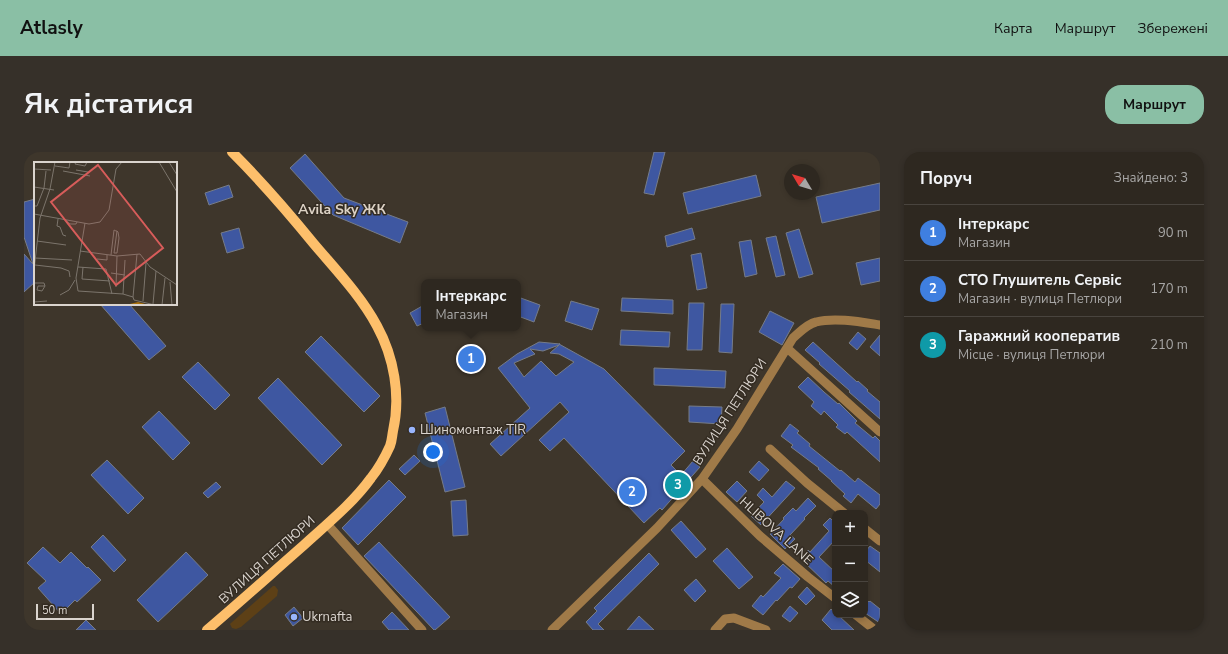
<!DOCTYPE html>
<html lang="uk">
<meta charset="utf-8">
<style>
:root{--surface:#2e2820;--page:#363029;--text:#f1f3f6;--muted:#a7a6a5;--line:#49443e;--accent:#8abfa5}
body{margin:0;font-family:"Nunito Sans",sans-serif;background:var(--page);color:var(--text)}
.controls{position:absolute;right:12px;bottom:12px;display:grid;overflow:hidden;border-radius:8px;box-shadow:0 2px 6px #0003}
.controls button{width:36px;height:36px;display:grid;place-items:center;padding:0;border:0;border-bottom:1px solid var(--line);background:var(--surface);color:var(--text);font:20px sans-serif}
.compass{position:absolute;left:760px;top:12px;width:36px;height:36px;border-radius:50%;background:var(--surface);box-shadow:0 2px 6px #0003;rotate:308deg}
.scale{position:absolute;left:12px;bottom:10px;width:58px;box-sizing:border-box;padding-left:4px;border:2px solid #dad4ce;border-top:0;font-size:11px;line-height:14px;white-space:nowrap;color:#dad4ce;-webkit-text-stroke:3px #342c22;paint-order:stroke}
.you{position:absolute;left:409px;top:300px;width:14px;height:14px;margin:-10px;border:3px solid #fff;border-radius:50%;background:#1a73e8;box-shadow:0 0 0 6px #1a73e833}
.badge{display:grid;place-items:center;width:26px;height:26px;border-radius:50%;background:var(--accent);color:#fff;font-size:13px;font-weight:700}
.pin{position:absolute;translate:-50% -50%;border:2px solid #fff;box-shadow:0 1px 4px #0006}
.popup{position:absolute;left:397px;top:127px;width:100px;height:52px;box-sizing:border-box;display:grid;place-content:center;border-radius:8px;background:var(--surface);filter:drop-shadow(0 1px 3px #0005);font-size:13px;white-space:nowrap;color:var(--muted)}
.popup b{font-size:15px;color:var(--text)}
.popup::after{content:'';position:absolute;left:50%;top:100%;margin-left:-8px;border:8px solid transparent;border-top-color:var(--surface)}
.list{margin:0;padding:0;list-style:none}
h2{display:flex;justify-content:space-between;align-items:center;height:52px;margin:0;padding:0 16px;font-size:17px}
h2 small{font-size:13px;font-weight:400;color:var(--muted)}
.list li{display:grid;grid-template-columns:26px 1fr auto;gap:12px;align-items:center;box-sizing:border-box;height:56px;padding:0 16px;border-top:1px solid var(--line)}
.list b{display:block;font-size:15px;white-space:nowrap}
.list p{margin:0;font-size:13px;white-space:nowrap;color:var(--muted)}
.list em{font-size:13px;font-style:normal;color:var(--muted)}
.icon{flex:none;width:22px;height:22px;fill:none;stroke:currentColor;stroke-width:2;stroke-linecap:round;stroke-linejoin:round}
.map{position:relative;flex:none;width:856px;height:478px;overflow:hidden;border-radius:16px}
header{display:flex;align-items:center;gap:24px;box-sizing:border-box;height:56px;padding:0 20px;background:var(--accent);color:#111}
header strong{font-size:19px}
nav{display:flex;gap:22px;margin-inline-start:auto;font-size:14px}
.intro{display:flex;align-items:center;justify-content:space-between;box-sizing:border-box;height:96px;padding:0 24px}
h1{margin:0;font-size:28px}
.button{padding:10px 18px;border-radius:16px;background:var(--accent);color:#111;font-size:14px;font-weight:700}
main{display:flex;gap:24px;padding:0 24px}
aside{flex:1;background:var(--surface);border-radius:16px;box-shadow:0 2px 6px #0003}
.map>svg:first-child{display:block}
.green{fill:#5d4016}
.building{fill:#3e57a1;stroke:#767c88;fill-rule:evenodd}
.lines{fill:none;stroke-linecap:round;stroke-linejoin:round}
.minor{stroke:#a07a48;stroke-width:9}
.major{stroke:#fdbf6b;stroke-width:10}
.poi-dot{fill:#99b5fd;stroke:#342c22;stroke-width:1.5}
.labels{text-anchor:middle;dominant-baseline:central;stroke-width:3;stroke-linejoin:round;paint-order:stroke}
.street-label{font-size:13px;fill:#dad4ce;stroke:#342c22}
.poi-label{font-size:13px;fill:#dad4ce;stroke:#342c22;text-anchor:start}
.neighbourhood-label{font-size:14px;font-weight:bold;fill:#dcd2c5;stroke:#342c22}
.inset-river{fill:none;stroke:#a9700c;stroke-width:2}
.inset-road{fill:none;stroke:#7c756c;stroke-width:1}
.view{fill:#d75c5a;fill-opacity:0.15;stroke:#d75c5a;stroke-width:2}
.inset-edge{fill:none;stroke:#dad4ce;stroke-width:2}
</style>
<header>
<strong>Atlasly</strong>
<nav><a>Карта</a><a>Маршрут</a><a>Збережені</a></nav>
</header>
<div class="intro"><h1>Як дістатися</h1><a class="button">Маршрут</a></div>
<main>
<div class="map">
<svg width="856" height="478" viewBox="0 0 856 478">
<rect width="100%" height="100%" fill="#3e362b"/>
<path class="green" d="M249 434H251L254 438 253 444 217 475 212 477 208 476 206 472 207 471Z"/>
<path class="building" d="M630 0H641L630 43 620 41Z
M281 2 320 46 384 70 376 91 309 63 266 16Z
M732 23 737 44 664 62 659 41Z
M856 31V58L798 71 792 45Z
M205 33 209 45 185 53 181 41Z
M11 47V130L0 140V102L9 112 0 85V50Z
M215 76 220 96 203 101 197 81Z
M668 76 671 87 643 95 641 84Z
M775 77 789 122 775 126 762 81Z
M752 84 761 123 752 125 742 86Z
M727 88 733 122 721 125 715 90Z
M677 101 683 136 673 138 667 103Z
M856 106V129L837 133 832 111Z
M494 145 516 153 510 170 494 164Z
M598 146 649 148V162L597 159Z
M547 149 575 157 568 178 541 169Z
M665 151H680L678 198H663Z
M76 152H105L142 194 125 208Z
M697 152H710L708 201 695 200Z
M400 153V171L393 174 386 161Z
M746 159 770 171 758 193 735 180Z
M597 178 646 180 645 195 596 193Z
M834 180 842 187 833 198 825 191Z
M856 183V204L846 195Z
M297 184 356 244 340 260 281 200Z
M515 190 536 192H535L580 217 661 299 647 313 657 323 669 309 676 315 638 358 636 356 620 371 540 286 526 299 515 288 545 260 536 250 477 304 466 292 506 256 474 216 493 202ZM535 193 526 201 535 202 550 210 532 224 517 209 500 225 490 211 511 202 506 197 519 199Z
M789 190 833 230 834 229 844 238 843 239 856 250V267L825 240 826 239 795 212 796 211 781 198Z
M174 210 206 243 191 258 158 225Z
M630 216 702 219 701 236 630 233Z
M784 225 800 240 814 252 815 251 833 269 831 271 849 286 851 284 856 289V310L823 280 821 282 812 275 814 273 800 259 797 263 787 254 790 250 774 235Z
M254 226 318 293 298 313 234 246Z
M665 254 698 255 697 272 665 270Z
M421 255 441 335 421 340 401 261Z
M135 259 166 291 149 308 118 275Z
M766 272 775 279 773 281 786 292 785 294 816 319 817 318 831 330 834 326 856 343V352L852 357 834 342 827 351 819 344 821 342 807 329H808L794 317 795 316 767 295 769 293 757 284Z
M390 303 396 309 381 323 375 317Z
M83 308 120 346 104 362 67 323Z
M735 309 745 318 735 329 725 320Z
M365 328 382 345 334 393 318 376Z
M713 329 723 339 713 350 702 340Z
M762 329 771 336 737 373 727 364 740 350 733 343 739 336 748 345Z
M192 330 197 335 184 346 179 341Z
M784 346 792 354 780 366 781 367 766 383 771 387 761 397 746 382 760 367 759 366 769 356 772 359Z
M442 348 444 383 429 384 427 349Z
M806 366 811 371V388L795 405 811 420V435L804 429 802 431 776 406 784 398 786 400 805 379 799 373Z
M657 369 682 397 672 406 647 378Z
M79 383 102 408 90 420 67 395Z
M355 390 426 465 411 478H410L340 404Z
M846 394 856 401V420L841 408V400Z
M19 395 36 411 47 400 63 416 64 415 77 428 53 450 51 448 37 462 14 436 22 429 3 411Z
M703 396 729 425 715 437 689 409Z
M162 400 184 423 134 470 113 448Z
M625 401 635 412 574 472 580 478H569L562 470 573 459 570 456Z
M759 412 776 427 768 436 766 435 753 449 752 448 739 463 728 454 737 443 739 445 757 426 750 421Z
M672 427 682 439 671 450 660 438Z
M783 435 791 444 782 453 774 445Z
M841 446 845 450 846 449 856 457V471L841 461Z
M766 454 774 461 766 470 758 464Z
M270 455 279 466 269 474 261 463Z
M807 457 811 461V463H814L830 478H808L798 468Z
M368 460 385 478H365L358 470Z
M615 464 630 478H603Z
M62 468 72 478H52Z"/>
<g class="lines">
<path class="minor" d="M763 196 856 280
M746 297 783 331 820 361
M678 327 736 384 784 425 811 446
M303 372 398 478
M841 377 856 389
M832 463 851 478
M528 478 633 376 678 327 713 277 769 186C776 180 783 172 792 170 811 165 837 170 856 173
M691 478 701 467 710 466 742 478"/>
<path class="major" d="M183 478C216 450 248 421 280 393 303 372 329 351 347 326 355 316 361 305 366 294 368 289 368 284 369 279 377 244 370 205 353 174 337 144 312 118 290 92 264 60 237 29 208 0"/>
</g>
<g class="poi-dot">
<circle cx="388" cy="278" r="4"/>
<circle cx="270" cy="465" r="4"/>
</g>
<g class="labels">
<g class="street-label">
<text transform="translate(706 260) rotate(-57)">ВУЛИЦЯ ПЕТЛЮРИ</text>
<text transform="translate(752 379) rotate(42)">HLIBOVA LANE</text>
<text transform="translate(243 408) rotate(-42)">ВУЛИЦЯ ПЕТЛЮРИ</text>
</g>
<g class="poi-label">
<text x="396" y="278">Шиномонтаж TIR</text>
<text x="278" y="465">Ukrnafta</text>
</g>
<g class="neighbourhood-label">
<text x="318" y="57">Avila Sky ЖК</text>
</g>
</g>
<g transform="translate(10 10)">
<rect width="143" height="143" fill="#3e362b"/>
<path class="inset-river" d="M96 143 104 141 111 143"/>
<path class="inset-road" d="M42 0 41 2 51 4 53 0M125 0 143 30M135 0 143 13M21 4 35 6 36 0M0 7 17 8M42 8 54 10M29 9 56 14M0 25 20 28M0 44H3L10 26 12 9M0 52 55 62 66 60 75 48 82 7 88 0M24 57 23 64 26 65 29 73 32 74M30 57 36 62H42L43 60M51 61 42 116 44 129 89 132 99 135 100 138 121 143M80 68 82 69H83L84 70 85 76 83 91H80L83 69M3 79 32 83M46 89 83 94 106 92 116 105 143 123M77 93 80 68M1 96 38 98M63 97 73 98V93M1 103 27 106 35 109 36 115M44 105 72 107 78 132M49 105 48 117 76 119M0 108 6 56 16 27 21 0M77 111 91 113M136 120 138 143M0 121H10L11 124M4 124H11L8 129 3 128ZM82 125 83 94M89 132 91 98M26 133 35 128 41 118M99 135 103 92M109 139 112 101M0 140 13 139M119 142 122 109M128 143 131 116"/>
<path class="view" d="M64 3 129 86 82 123 17 40Z"/>
<rect width="143" height="143" class="inset-edge"/>
</g>
</svg>
<div class="controls">
<button>+</button>
<button>−</button>
<button><svg class="icon" aria-label="layers" viewBox="0 0 24 24"><path d="M12 4l9 5-9 5-9-5zM3 14l9 5 9-5"/></svg></button>
</div>
<svg class="compass" viewBox="-18 -18 36 36"><path d="M0-13l5 13h-10z" fill="#e53935"/><path d="M0 13l5-13h-10z" fill="#a7a6a5"/></svg>
<div class="scale">50 m</div>
<div class="you"></div>
<div class="pin badge" style="left:447px;top:207px;background:#3f7fe0">1</div>
<div class="popup"><b>Інтеркарс</b>Магазин</div>
<div class="pin badge" style="left:608px;top:340px;background:#3f7fe0">2</div>
<div class="pin badge" style="left:654px;top:333px;background:#0f9aa8">3</div>
</div>
<aside>
<h2>Поруч<small>Знайдено: 3</small></h2>
<ul class="list">
<li><span class="badge" style="background:#3f7fe0">1</span><div><b>Інтеркарс</b><p>Магазин</p></div><em>90 m</em></li>
<li><span class="badge" style="background:#3f7fe0">2</span><div><b>СТО Глушитель Сервіс</b><p>Магазин · вулиця Петлюри</p></div><em>170 m</em></li>
<li><span class="badge" style="background:#0f9aa8">3</span><div><b>Гаражний кооператив</b><p>Місце · вулиця Петлюри</p></div><em>210 m</em></li>
</ul>
</aside>
</main>
